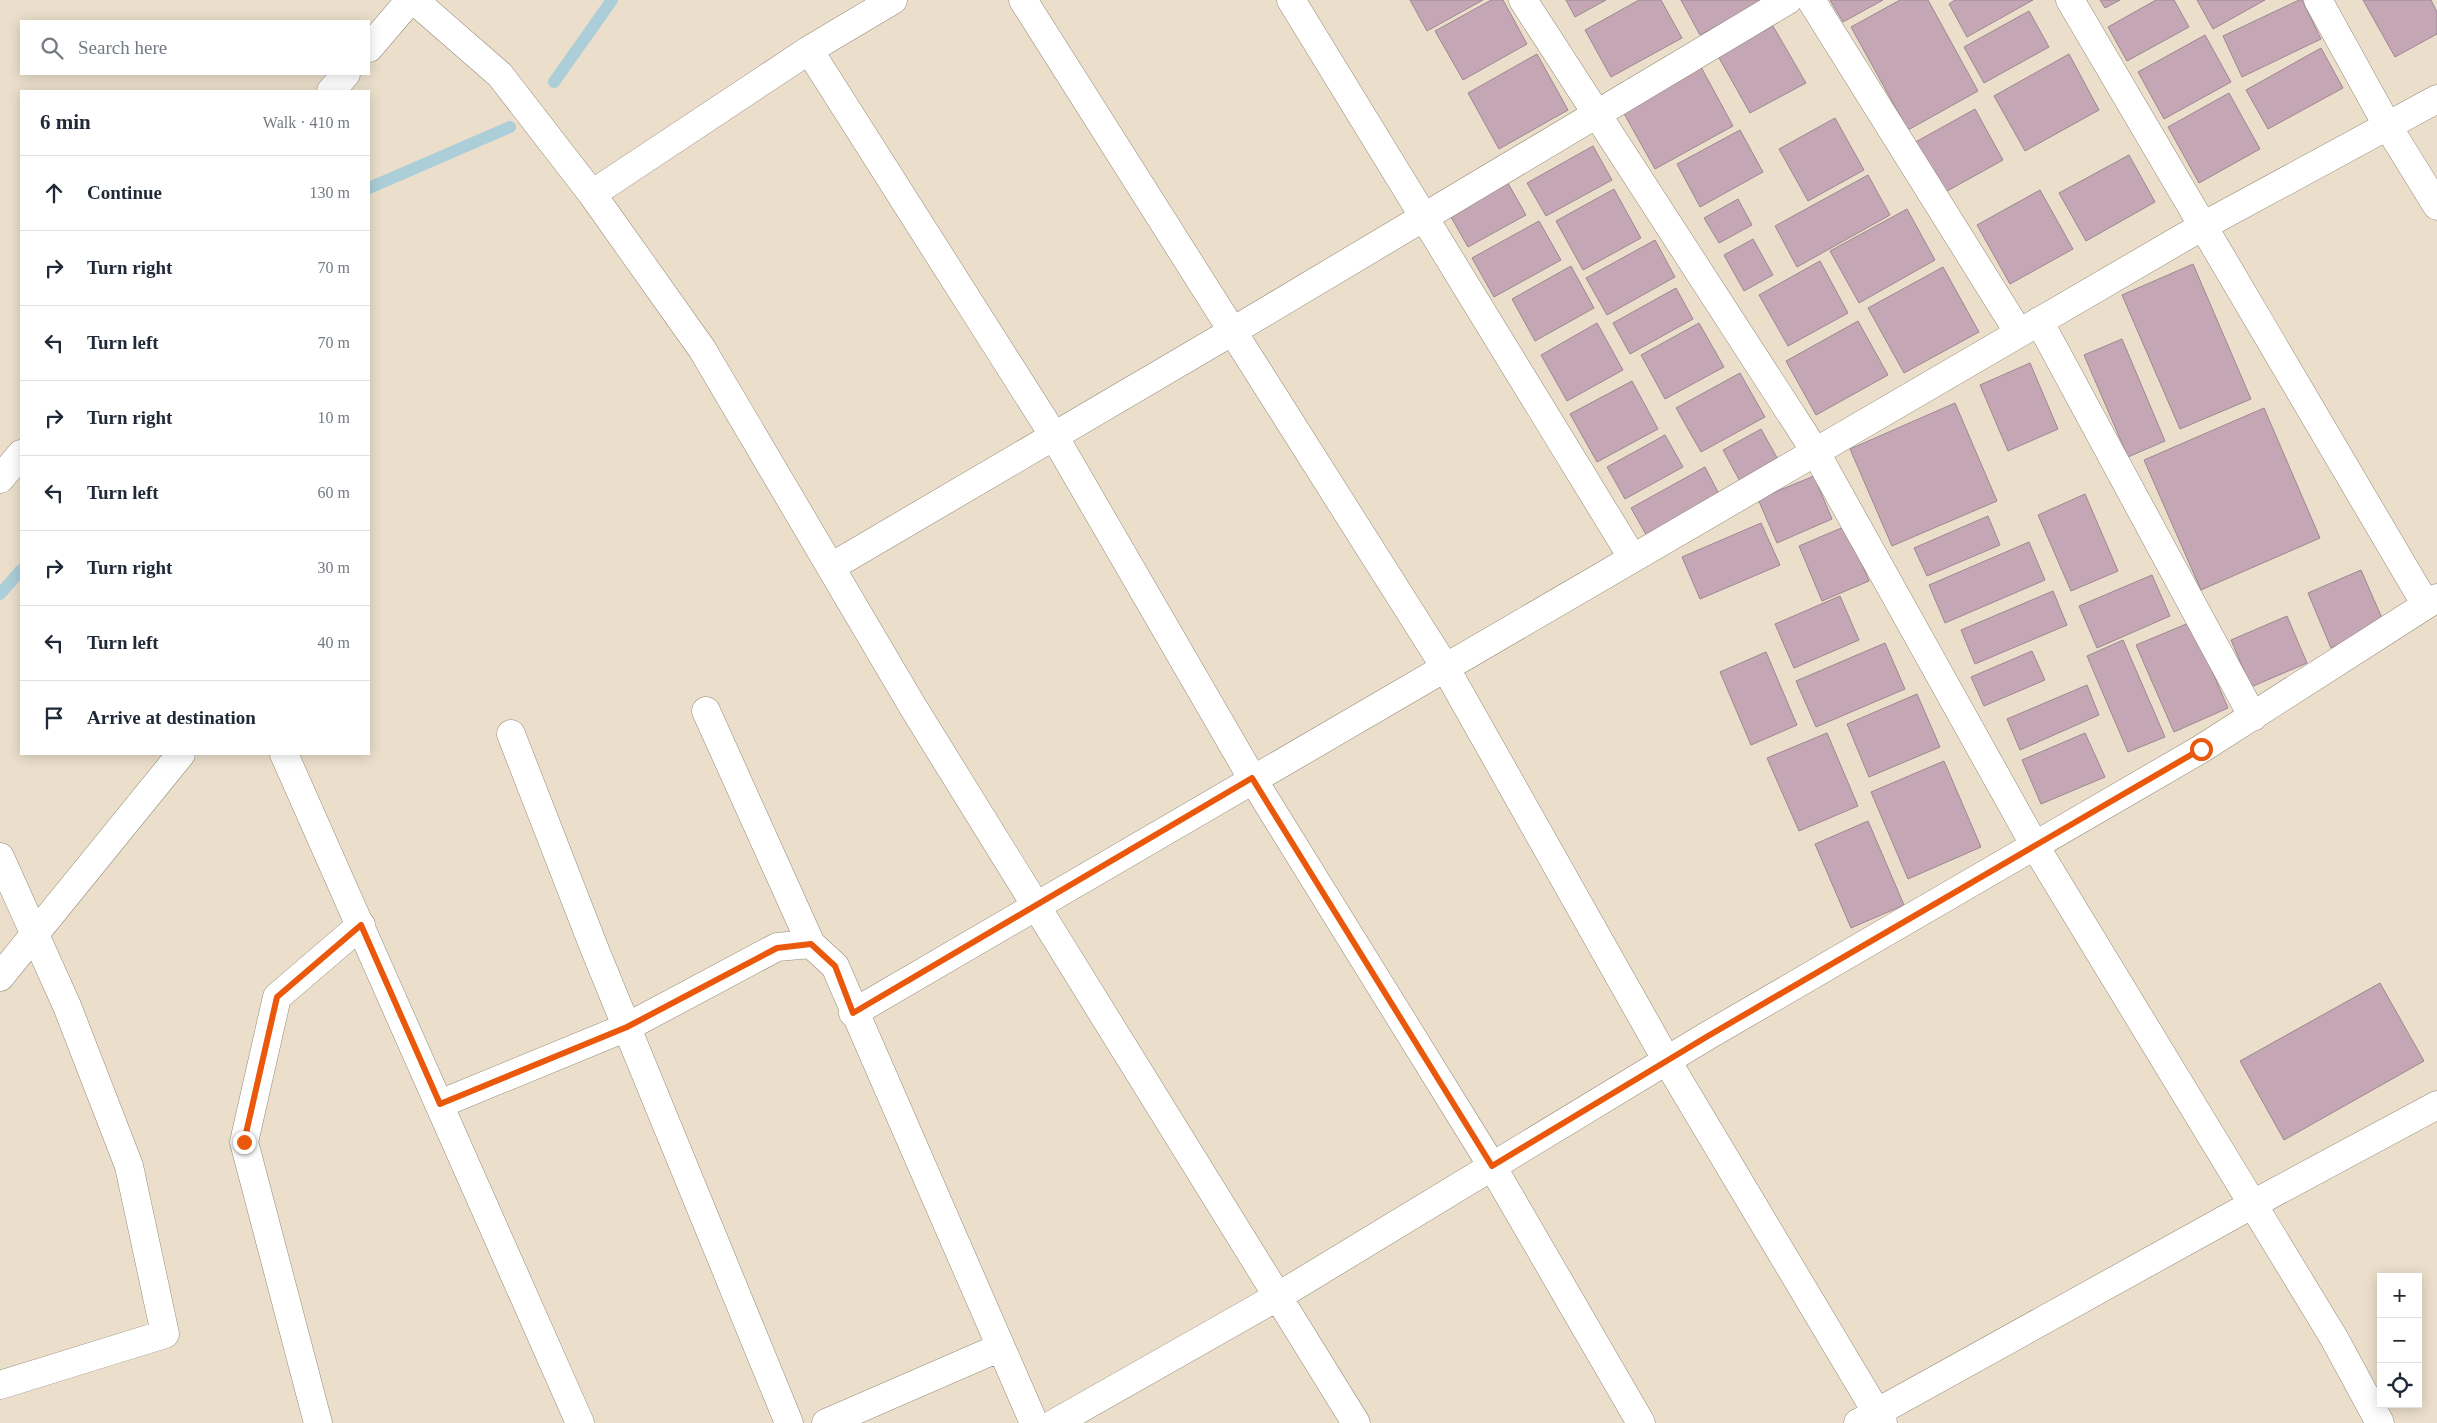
<!DOCTYPE html>
<meta charset="utf-8">
<style>
:root{--surface:#fff;--page:#f2f2f3;--text:#1f2937;--muted:#747a83;--line:#e0e1e3}
body{margin:0;font-family:Georgia,serif;background:var(--page);color:var(--text)}
.controls{position:absolute;right:15px;bottom:15px;display:grid;overflow:hidden;border-radius:0px;box-shadow:0 2px 12px #0003}
.controls button{width:45px;height:45px;display:grid;place-items:center;padding:0;border:0;border-bottom:1px solid var(--line);background:var(--surface);color:var(--text);font:25px sans-serif}
.stop{position:absolute;width:15px;height:15px;margin:-11px;border:4px solid #ea580c;border-radius:50%;background:#fff}
.stop.end{background:#ea580c;border-color:#fff;box-shadow:0 1px 5px #0008}
.list{margin:0;padding:0;list-style:none}
h2{display:flex;justify-content:space-between;align-items:center;height:65px;margin:0;padding:0 20px;font-size:21px}
h2 small{font-size:16px;font-weight:400;color:var(--muted)}
.list li{display:grid;grid-template-columns:32px 1fr auto;gap:15px;align-items:center;box-sizing:border-box;height:75px;padding:0 20px;border-top:1px solid var(--line)}
.list b{display:block;font-size:19px;white-space:nowrap}
.list em{font-size:16px;font-style:normal;color:var(--muted)}
.icon{flex:none;width:28px;height:28px;fill:none;stroke:currentColor;stroke-width:2;stroke-linecap:round;stroke-linejoin:round}
.map{position:relative;flex:none;width:2437px;height:1423px;overflow:hidden}
.search{position:absolute;background:var(--surface);box-shadow:0 2px 12px #0003;left:20px;top:20px;width:350px;height:55px;display:flex;align-items:center;gap:12px;box-sizing:border-box;padding:0 18px;border-radius:0px;color:var(--muted);font-size:19px}
.panel{position:absolute;background:var(--surface);box-shadow:0 2px 12px #0003;left:20px;top:90px;width:350px;height:665px;border-radius:0px}
.map>svg:first-child{display:block}
.lines{fill:none;stroke-linecap:round;stroke-linejoin:round}
.stream{stroke:#abced9;stroke-width:12}
.building{fill:#c5a6b5;stroke:#9d8792}
.minor-casing{stroke:#958a77;stroke-width:29}
.minor{stroke:#fff;stroke-width:28}
.route{stroke:#ea580c;stroke-width:6}
</style>
<div class="map">
<svg width="2437" height="1423" viewBox="0 0 2437 1423">
<rect width="100%" height="100%" fill="#ebdfcb"/>
<g class="lines">
<path class="stream" d="M554 82 612 0
M369 188 510 127
M0 594 21 570"/>
</g>
<path class="building" d="M1410 0H1483L1427 31Z
M1491 0H1503L1527 44 1463 80 1435 31Z
M1566 0H1606L1575 17Z
M1639 0H1661L1682 38 1611 77 1585 30Z
M1681 0H1762L1763 1 1700 35Z
M1830 0H1883L1843 22Z
M1900 0H1928L1978 91 1908 130 1851 27Z
M1955 0H2033L1967 37 1949 4Z
M2100 0H2120L2105 8Z
M2156 0H2174L2189 27 2127 61 2108 27Z
M2197 0H2265L2213 29Z
M2299 0H2302L2321 39 2242 77 2223 36Z
M2363 0H2431L2437 12V34L2395 57Z
M2029 11 2049 47 1984 83 1964 47Z
M1773 26 1806 83 1750 113 1718 56Z
M2205 35 2231 82 2164 119 2138 72Z
M2321 48 2343 88 2268 129 2246 90Z
M1537 54 1568 110 1499 149 1468 93Z
M2069 54 2099 110 2025 151 1994 96Z
M1701 67 1733 126 1655 169 1622 110Z
M2229 93 2260 149 2199 183 2168 127Z
M1975 109 2003 160 1940 195 1912 144Z
M1835 118 1864 170 1808 201 1779 149Z
M1740 130 1763 172 1700 207 1677 164Z
M1593 146 1612 180 1546 216 1527 183Z
M2129 155 2155 202 2086 241 2059 193Z
M1868 175 1890 215 1797 267 1775 226Z
M1505 178 1526 215 1468 247 1447 210Z
M1614 189 1641 238 1583 270 1556 221Z
M2040 190 2073 249 2010 284 1977 225Z
M1738 199 1752 225 1719 243 1704 218Z
M1907 209 1935 260 1859 303 1830 251Z
M1539 221 1561 260 1494 297 1472 258Z
M1753 239 1773 275 1744 291 1724 255Z
M1655 240 1675 277 1607 315 1586 278Z
M1820 261 1848 313 1788 346 1759 295Z
M2193 264 2251 399 2180 429 2122 295Z
M1571 266 1594 308 1535 341 1512 299Z
M1943 267 1979 332 1904 373 1868 308Z
M1676 288 1693 319 1630 354 1613 323Z
M1858 321 1888 375 1816 415 1786 361Z
M1597 323 1623 370 1567 401 1541 355Z
M1699 323 1724 367 1665 399 1641 355Z
M2122 339 2165 441 2128 457 2084 355Z
M2030 363 2058 429 2008 451 1980 385Z
M1740 373 1765 417 1701 452 1676 408Z
M1632 381 1658 429 1597 462 1570 414Z
M1955 403 1997 501 1892 546 1850 449Z
M2264 408 2320 538 2201 590 2144 460Z
M1761 429 1780 463 1742 485 1723 450Z
M1665 435 1683 467 1625 499 1607 467Z
M1705 467 1721 498 1648 538 1631 508Z
M1814 476 1832 519 1777 543 1758 499Z
M2085 494 2118 571 2071 591 2038 515Z
M1988 516 2000 545 1927 576 1914 548Z
M1761 523 1780 565 1700 599 1682 557Z
M1846 526 1869 581 1822 601 1799 546Z
M2029 542 2045 580 1945 623 1929 585Z
M2361 570 2385 625 2331 648 2308 593Z
M2152 575 2170 616 2097 648 2079 606Z
M2053 591 2067 625 1975 664 1961 630Z
M1840 596 1859 640 1794 668 1775 624Z
M2287 616 2307 663 2251 687 2231 640Z
M2191 622 2228 708 2174 732 2136 645Z
M2123 640 2165 737 2128 752 2087 656Z
M1885 643 1905 689 1816 727 1796 681Z
M2032 651 2045 680 1984 706 1971 677Z
M1766 652 1797 725 1751 745 1720 672Z
M2087 685 2099 715 2020 750 2007 719Z
M1917 694 1940 747 1869 777 1847 724Z
M1827 733 1858 806 1799 831 1767 758Z
M2085 733 2105 777 2041 804 2022 760Z
M1944 761 1981 847 1908 879 1871 792Z
M1868 821 1904 905 1851 928 1815 844Z
M2380 983 2424 1061 2284 1140 2240 1061Z"/>
<g class="lines">
<defs>
<path id="minor" d="M414 0 500 75 592 194 702 349 913 707 1356 1423
M1023 0 1445 667 1667 1061 1883 1423
M1291 0 1632 557
M1523 0 1815 451 2035 846 2334 1338 2380 1423
M1811 0 2019 333
M2070 0 2426 605
M2318 0 2387 125 2437 206
M369 48 410 0
M809 50 1054 436 1252 778 1492 1166 1641 1423
M331 91 346 74
M592 194 809 50 893 0
M2039 321 2253 717
M0 479 21 454
M831 567 1233 331 1788 0
M706 711 811 944
M511 734 595 950 789 1423
M284 754 580 1423
M0 857 67 1006 129 1166 165 1334 0 1385
M0 977 181 754
M853 1013 2203 226 2437 99
M440 1104 627 1027 777 947 811 944 835 966 1034 1423
M318 1423 244 1142 277 997 361 925
M826 1423 1001 1347
M1055 1423 1277 1297 1707 1036 2201 749 2437 598
M1858 1423 2253 1204 2437 1105"/>
</defs>
<use href="#minor" class="minor-casing"/>
<use href="#minor" class="minor"/>
</g>
<g class="lines">
<path class="route" d="M244 1142 277 997 361 925 440 1104 627 1027 777 948 811 944 835 966 853 1013 1252 778 1492 1166 1708 1036 2201 749"/>
</g>
</svg>
<div class="controls">
<button>+</button>
<button>−</button>
<button><svg class="icon" aria-label="locate" viewBox="0 0 24 24"><circle cx="12" cy="12" r="6"/><path d="M12 2v4M12 18v4M2 12h4M18 12h4"/></svg></button>
</div>
<div class="stop" style="left:2201px;top:749px"></div>
<div class="stop end" style="left:244px;top:1142px"></div>
<div class="search"><svg class="icon" aria-label="search" viewBox="0 0 24 24"><circle cx="10" cy="10" r="6"/><path d="M15 15l6 6"/></svg>Search here</div>
<section class="panel">
<h2>6 min<small>Walk · 410 m</small></h2>
<ul class="list">
<li><svg class="icon" aria-label="ahead" viewBox="0 0 24 24"><path d="M12 20V5M6 11l6-6 6 6"/></svg><div><b>Continue</b></div><em>130 m</em></li>
<li><svg class="icon" aria-label="right" viewBox="0 0 24 24"><path d="M7 20v-9h11M14 6l5 5-5 5"/></svg><div><b>Turn right</b></div><em>70 m</em></li>
<li><svg class="icon" aria-label="left" viewBox="0 0 24 24"><path d="M17 20v-9H6M10 6l-5 5 5 5"/></svg><div><b>Turn left</b></div><em>70 m</em></li>
<li><svg class="icon" aria-label="right" viewBox="0 0 24 24"><path d="M7 20v-9h11M14 6l5 5-5 5"/></svg><div><b>Turn right</b></div><em>10 m</em></li>
<li><svg class="icon" aria-label="left" viewBox="0 0 24 24"><path d="M17 20v-9H6M10 6l-5 5 5 5"/></svg><div><b>Turn left</b></div><em>60 m</em></li>
<li><svg class="icon" aria-label="right" viewBox="0 0 24 24"><path d="M7 20v-9h11M14 6l5 5-5 5"/></svg><div><b>Turn right</b></div><em>30 m</em></li>
<li><svg class="icon" aria-label="left" viewBox="0 0 24 24"><path d="M17 20v-9H6M10 6l-5 5 5 5"/></svg><div><b>Turn left</b></div><em>40 m</em></li>
<li><svg class="icon" aria-label="arrive" viewBox="0 0 24 24"><path d="M6 21V4h12l-3 4 3 4H6"/></svg><div><b>Arrive at destination</b></div></li>
</ul>
</section>
</div>
